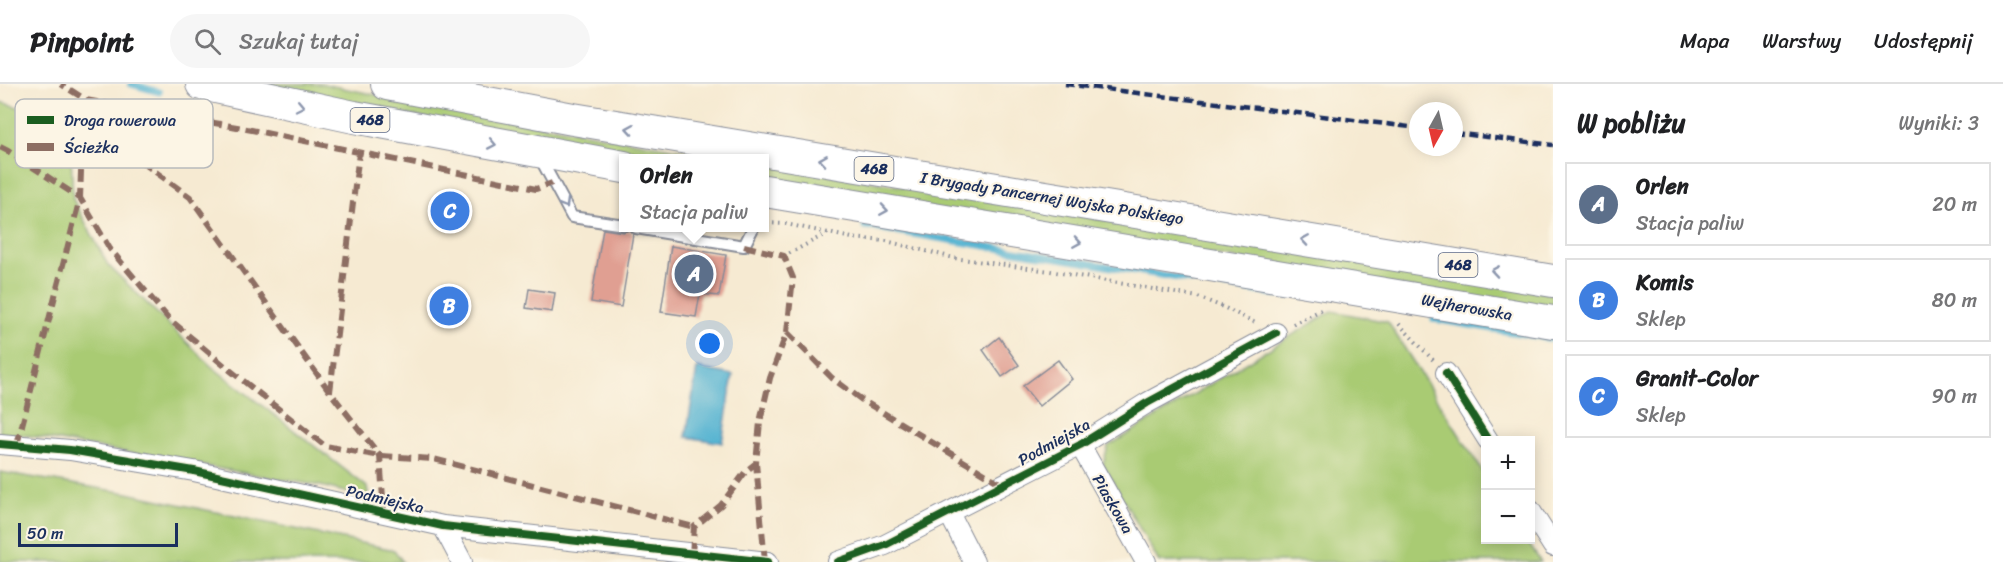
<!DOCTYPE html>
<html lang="pl">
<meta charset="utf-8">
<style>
:root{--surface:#fff;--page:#f6f6f6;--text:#202124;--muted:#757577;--line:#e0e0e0;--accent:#1a73e8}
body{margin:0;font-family:Sriracha,sans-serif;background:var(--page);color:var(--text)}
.controls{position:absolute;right:18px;bottom:18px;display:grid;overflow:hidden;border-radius:0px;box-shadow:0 3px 15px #0003}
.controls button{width:54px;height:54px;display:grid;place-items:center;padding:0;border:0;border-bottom:2px solid var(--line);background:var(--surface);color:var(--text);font:30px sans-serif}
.compass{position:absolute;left:1409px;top:18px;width:54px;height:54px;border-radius:50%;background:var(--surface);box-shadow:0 3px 15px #0003;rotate:188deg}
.scale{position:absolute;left:18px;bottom:15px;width:160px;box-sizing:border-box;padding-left:6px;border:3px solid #1b2f5e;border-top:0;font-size:16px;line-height:21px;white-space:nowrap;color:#1b2f5e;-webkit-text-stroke:4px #fcf5e5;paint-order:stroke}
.you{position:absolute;left:710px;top:260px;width:21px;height:21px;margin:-15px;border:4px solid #fff;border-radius:50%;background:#1a73e8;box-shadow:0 0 0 9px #1a73e833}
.badge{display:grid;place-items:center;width:39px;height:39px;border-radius:50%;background:var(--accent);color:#fff;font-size:20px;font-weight:700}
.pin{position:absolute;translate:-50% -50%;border:3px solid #fff;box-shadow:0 2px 6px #0006}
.popup{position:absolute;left:619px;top:70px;width:150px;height:78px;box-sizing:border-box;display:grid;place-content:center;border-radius:0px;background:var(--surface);filter:drop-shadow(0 2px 4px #0005);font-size:20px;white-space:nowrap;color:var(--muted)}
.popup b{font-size:22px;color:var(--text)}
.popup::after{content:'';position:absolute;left:50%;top:100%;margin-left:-12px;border:12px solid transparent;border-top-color:var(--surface)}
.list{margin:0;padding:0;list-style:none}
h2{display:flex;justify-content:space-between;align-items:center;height:78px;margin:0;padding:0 24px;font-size:26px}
h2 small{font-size:20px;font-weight:400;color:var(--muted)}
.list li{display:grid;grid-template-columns:39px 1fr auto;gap:18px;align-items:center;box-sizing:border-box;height:84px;margin:0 12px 12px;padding:0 12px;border:2px solid var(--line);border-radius:0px}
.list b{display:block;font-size:22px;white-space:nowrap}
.list p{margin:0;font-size:20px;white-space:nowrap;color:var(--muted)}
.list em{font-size:20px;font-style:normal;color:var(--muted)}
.icon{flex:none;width:33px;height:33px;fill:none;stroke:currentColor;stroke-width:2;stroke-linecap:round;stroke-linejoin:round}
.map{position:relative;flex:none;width:1553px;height:478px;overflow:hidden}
header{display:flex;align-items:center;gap:36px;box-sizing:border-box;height:84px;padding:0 30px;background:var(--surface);border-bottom:2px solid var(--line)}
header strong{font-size:28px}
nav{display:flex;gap:33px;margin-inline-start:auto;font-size:21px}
.search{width:420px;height:54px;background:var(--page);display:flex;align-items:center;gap:15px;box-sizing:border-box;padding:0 21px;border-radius:33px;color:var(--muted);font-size:22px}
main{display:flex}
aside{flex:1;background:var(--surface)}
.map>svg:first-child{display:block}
.green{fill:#a9cb73;stroke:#627d68;stroke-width:1.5}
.water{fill:#53b2d1;stroke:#377098;stroke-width:1.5}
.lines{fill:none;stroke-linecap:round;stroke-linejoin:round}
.stream{stroke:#53b2d1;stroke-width:7}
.building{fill:#e09f92}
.lane-casing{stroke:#888c98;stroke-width:14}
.street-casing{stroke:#888c98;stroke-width:22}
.primary-casing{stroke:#888c98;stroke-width:34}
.path{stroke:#888c98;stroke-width:4;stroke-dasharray:1.5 4.5;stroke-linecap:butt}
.lane{stroke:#fff;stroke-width:10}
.street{stroke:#fff;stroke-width:20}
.primary{stroke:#fff;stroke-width:32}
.rail{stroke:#1b2f5e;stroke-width:4.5;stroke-dasharray:9 4.5;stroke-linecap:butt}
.quiet{stroke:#8d6e63;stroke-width:6;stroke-dasharray:12 6;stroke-linecap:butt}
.cycleway-casing{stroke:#fcf5e5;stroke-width:11}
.cycleway{stroke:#1b5e20;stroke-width:8}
.oneway{stroke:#8d97ae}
.labels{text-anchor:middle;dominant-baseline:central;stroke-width:4.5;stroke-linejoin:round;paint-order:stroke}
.shield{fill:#fcf5e5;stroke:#5e6a86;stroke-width:1.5}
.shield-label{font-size:15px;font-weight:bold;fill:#1b2f5e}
.street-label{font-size:16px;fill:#1b2f5e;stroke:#fcf5e5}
.key{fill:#fcf5e5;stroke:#b8babc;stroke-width:1.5}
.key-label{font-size:16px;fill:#1b2f5e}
</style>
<header>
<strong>Pinpoint</strong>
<div class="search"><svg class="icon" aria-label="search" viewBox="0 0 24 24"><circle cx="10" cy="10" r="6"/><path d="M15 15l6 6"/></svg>Szukaj tutaj</div>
<nav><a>Mapa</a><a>Warstwy</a><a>Udostępnij</a></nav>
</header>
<main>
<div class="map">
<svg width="1553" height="478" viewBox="0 0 1553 478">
<rect width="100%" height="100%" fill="#fcf5e5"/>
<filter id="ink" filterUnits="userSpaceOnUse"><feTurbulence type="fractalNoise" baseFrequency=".0167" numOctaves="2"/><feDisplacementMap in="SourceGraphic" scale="12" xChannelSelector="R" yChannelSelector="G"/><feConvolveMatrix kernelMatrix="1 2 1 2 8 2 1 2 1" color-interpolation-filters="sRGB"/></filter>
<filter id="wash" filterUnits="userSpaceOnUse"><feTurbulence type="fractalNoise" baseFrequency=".008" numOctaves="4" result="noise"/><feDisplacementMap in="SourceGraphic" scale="24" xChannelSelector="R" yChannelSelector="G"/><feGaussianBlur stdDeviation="1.35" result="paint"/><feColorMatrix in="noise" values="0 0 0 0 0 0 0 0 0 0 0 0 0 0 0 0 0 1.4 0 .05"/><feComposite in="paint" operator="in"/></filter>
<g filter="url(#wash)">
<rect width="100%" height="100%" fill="#f6ead2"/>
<path class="green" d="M249 0H323L435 23 729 74H633Z
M0 18 25 25 70 47 73 115 108 181 211 282 367 403 369 414 321 402 31 352 0 349Z
M765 80 1553 210V227L765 97Z
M1332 227 1388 238 1485 391 1486 456H1526L1541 478H1159L1103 380 1108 362Z
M0 388 127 409 394 466 403 478H0Z"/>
<path class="water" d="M697 284 733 291 722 359 686 353Z"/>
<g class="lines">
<path class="stream" d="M131 0 159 8
M865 142 1287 212
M1434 235 1553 255"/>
</g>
<g id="blocks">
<path class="building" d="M603 145 623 148 629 146 633 150 621 223 591 218Z
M671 162 726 171 719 212 700 210 696 233 661 228Z
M529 205 555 209 552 228 526 224Z
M999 253 1019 281 1002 293 983 266Z
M1058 276 1072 295 1039 322 1023 302Z"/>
</g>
</g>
<g filter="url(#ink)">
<use href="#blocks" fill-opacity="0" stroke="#888c98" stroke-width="1.5"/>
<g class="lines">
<defs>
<path id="lane" d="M539 72 572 133 624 141
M636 144 744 162 753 144"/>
<path id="street" d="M1446 289 1488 356
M0 360 70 366 194 387 443 442 768 478
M1080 361 1146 478
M1530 426 1553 462
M949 429 974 478
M443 442 462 478
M838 478 885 461 1080 361 1147 319 1276 249"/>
<path id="primary" d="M202 0 354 33 624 83
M387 0 573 35 1553 197
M765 107 1553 238"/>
</defs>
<use href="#lane" class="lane-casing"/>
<use href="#street" class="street-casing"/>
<use href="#primary" class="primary-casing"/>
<path class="path" d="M767 139 786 140 852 154 886 157 954 174 1050 187 1198 213 1223 223 1254 238
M784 172 828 149
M1293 240 1321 226
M1399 240 1433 276"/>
<use href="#lane" class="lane"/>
<use href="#street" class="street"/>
<use href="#primary" class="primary"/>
<path class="rail" d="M1065 0 1418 44
M1454 49 1553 61"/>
<path class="quiet" d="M86 16 237 43 536 105 552 99
M83 35 190 113 330 308 380 372 384 428
M0 63 8 67 80 114 110 165 169 235 226 283 325 362 380 372 434 375 694 443
M744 162 784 172 793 194 787 248 770 294 760 338 756 379 765 478
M787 248 832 294 862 316 1003 401
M330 308 359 69
M17 361 80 114 83 35 86 16 61 0
M692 470 694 443 721 421 746 387 756 379"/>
<defs>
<path id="cycleway" d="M1446 289 1488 356
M0 360 70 366 194 387 443 442 768 478
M838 478 885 461 1080 361 1147 319 1276 249"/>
</defs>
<use href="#cycleway" class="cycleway-casing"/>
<use href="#cycleway" class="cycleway"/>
</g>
<defs><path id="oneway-chevron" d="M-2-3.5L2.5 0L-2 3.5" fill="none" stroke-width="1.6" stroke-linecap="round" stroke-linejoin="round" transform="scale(1.5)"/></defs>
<g class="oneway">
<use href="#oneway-chevron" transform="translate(300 22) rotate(12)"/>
<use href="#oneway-chevron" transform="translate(630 45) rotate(-171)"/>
<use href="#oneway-chevron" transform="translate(492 60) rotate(11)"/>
<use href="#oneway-chevron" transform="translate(823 76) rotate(-171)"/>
<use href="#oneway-chevron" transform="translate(565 120) rotate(60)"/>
<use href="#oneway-chevron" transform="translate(884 126) rotate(9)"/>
<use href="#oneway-chevron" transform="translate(1305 156) rotate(-171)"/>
<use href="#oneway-chevron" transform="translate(1077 158) rotate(9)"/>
<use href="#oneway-chevron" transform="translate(1495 187) rotate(-171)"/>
</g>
</g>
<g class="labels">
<g class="shield">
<rect x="350.5" y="24" width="39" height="24" rx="4.5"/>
<rect x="854.5" y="73" width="39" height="24" rx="4.5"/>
<rect x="1438.5" y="169" width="39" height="24" rx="4.5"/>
</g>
<g class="shield-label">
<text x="370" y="36">468</text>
<text x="874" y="85">468</text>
<text x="1458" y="181">468</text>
</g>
<g class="street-label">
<text transform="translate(1052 114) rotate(9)">I Brygady Pancernej Wojska Polskiego</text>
<text transform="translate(1467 223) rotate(10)">Wejherowska</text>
<text transform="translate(1054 358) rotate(-29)">Podmiejska</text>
<text transform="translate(385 415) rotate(13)">Podmiejska</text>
<text transform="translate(1113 420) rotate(60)">Piaskowa</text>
</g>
</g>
<rect x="15" y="15" width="198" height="69" rx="9" class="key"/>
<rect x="27" y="32" width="27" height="8" fill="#1b5e20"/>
<rect x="27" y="59" width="27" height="8" fill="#8d6e63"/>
<g class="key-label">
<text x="64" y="42">Droga rowerowa</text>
<text x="64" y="69">Ścieżka</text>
</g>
</svg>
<div class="controls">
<button>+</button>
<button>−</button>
</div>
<svg class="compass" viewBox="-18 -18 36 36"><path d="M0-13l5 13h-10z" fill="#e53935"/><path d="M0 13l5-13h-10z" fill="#757577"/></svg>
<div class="scale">50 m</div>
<div class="you"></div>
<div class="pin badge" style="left:694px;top:190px;background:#5c6f8a">A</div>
<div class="popup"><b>Orlen</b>Stacja paliw</div>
<div class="pin badge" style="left:449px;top:222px;background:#3f7fe0">B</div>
<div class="pin badge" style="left:450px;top:127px;background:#3f7fe0">C</div>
</div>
<aside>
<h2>W pobliżu<small>Wyniki: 3</small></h2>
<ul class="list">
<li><span class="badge" style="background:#5c6f8a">A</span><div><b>Orlen</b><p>Stacja paliw</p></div><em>20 m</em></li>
<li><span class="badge" style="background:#3f7fe0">B</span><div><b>Komis</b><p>Sklep</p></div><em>80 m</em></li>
<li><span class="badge" style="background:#3f7fe0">C</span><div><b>Granit-Color</b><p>Sklep</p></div><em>90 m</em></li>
</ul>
</aside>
</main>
